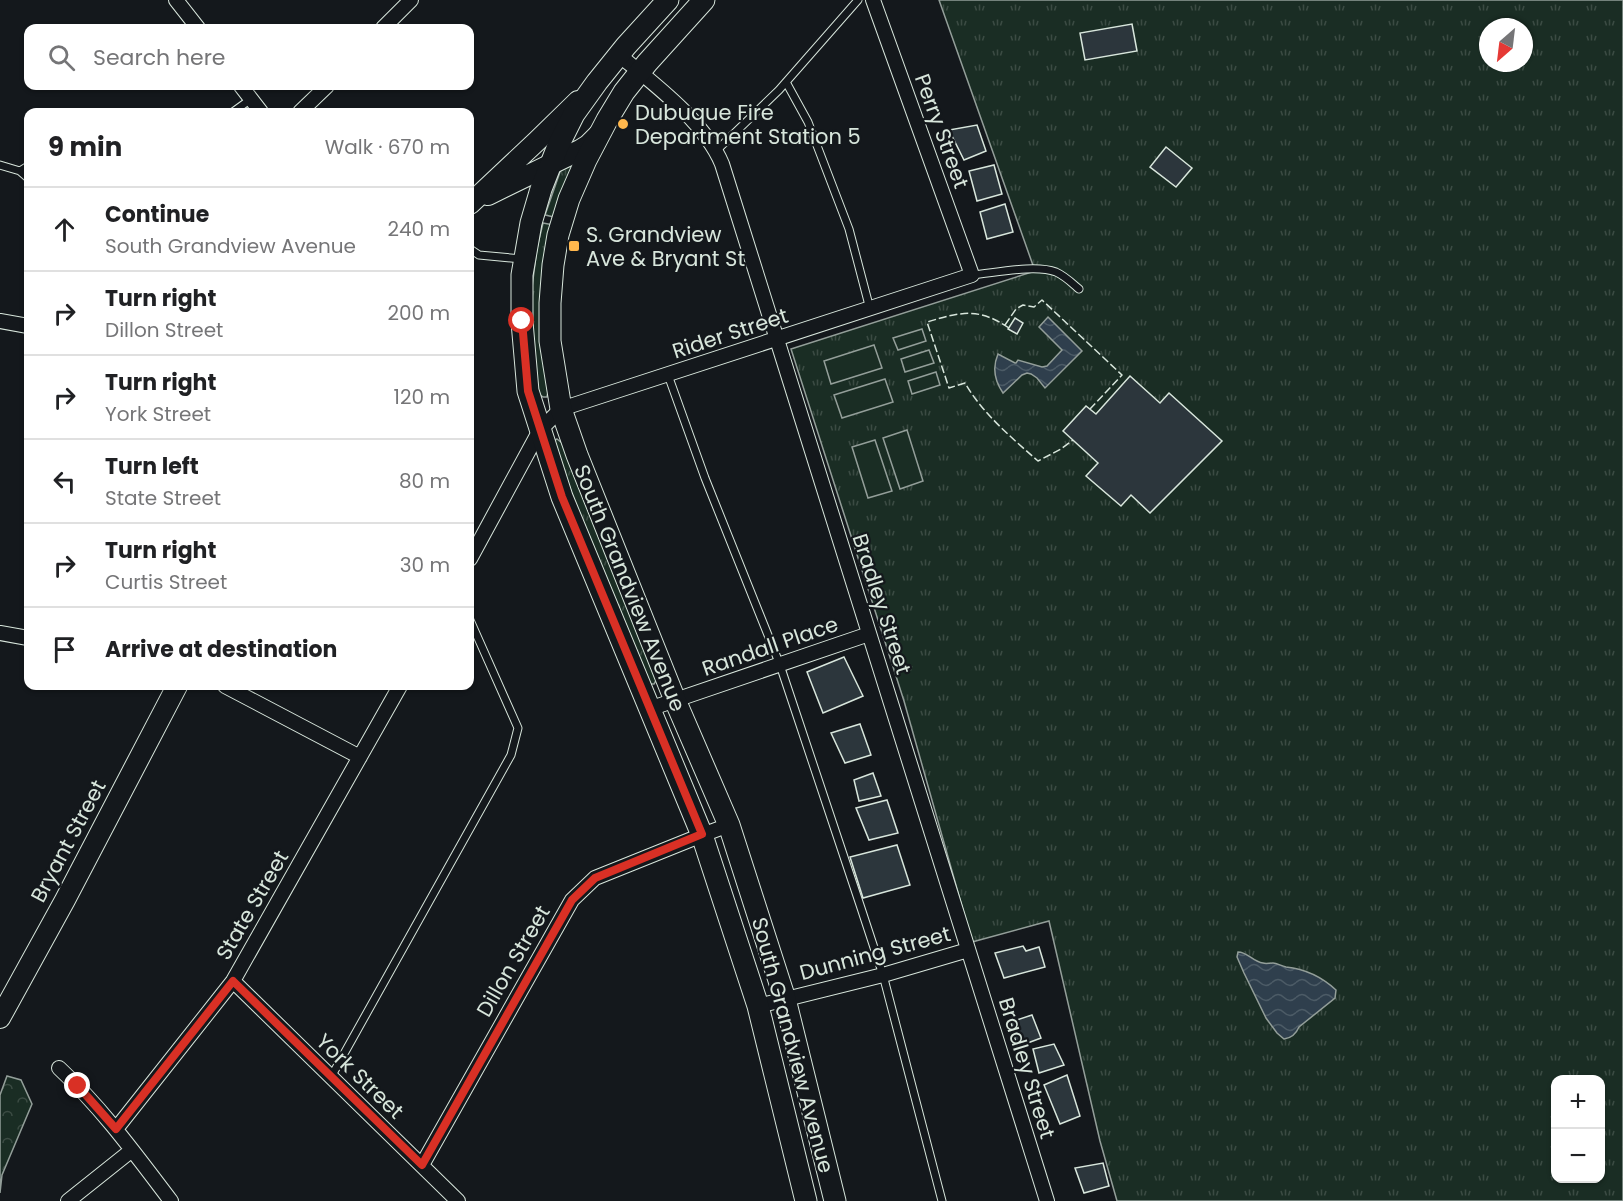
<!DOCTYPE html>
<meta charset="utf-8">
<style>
:root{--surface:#fff;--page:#f6f6f6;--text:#202124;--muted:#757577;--line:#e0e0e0}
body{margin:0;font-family:Poppins,sans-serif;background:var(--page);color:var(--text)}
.controls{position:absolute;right:18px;bottom:18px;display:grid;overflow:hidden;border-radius:12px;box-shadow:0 2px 4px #0004}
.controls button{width:54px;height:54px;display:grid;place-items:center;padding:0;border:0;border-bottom:2px solid var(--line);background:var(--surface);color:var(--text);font:30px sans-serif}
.compass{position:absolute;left:1479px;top:18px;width:54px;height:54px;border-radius:50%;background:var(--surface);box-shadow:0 2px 4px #0004;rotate:208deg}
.stop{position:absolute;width:18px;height:18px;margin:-14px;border:4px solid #d93025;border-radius:50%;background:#fff}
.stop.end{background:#d93025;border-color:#fff;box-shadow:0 2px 6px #0008}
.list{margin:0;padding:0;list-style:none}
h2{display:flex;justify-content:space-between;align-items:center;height:78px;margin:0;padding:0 24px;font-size:26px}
h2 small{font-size:20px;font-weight:400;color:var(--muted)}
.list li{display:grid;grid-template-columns:39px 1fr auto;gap:18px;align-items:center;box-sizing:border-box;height:84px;padding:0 24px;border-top:2px solid var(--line)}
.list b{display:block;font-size:22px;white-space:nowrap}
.list p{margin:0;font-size:20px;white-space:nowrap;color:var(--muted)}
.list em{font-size:20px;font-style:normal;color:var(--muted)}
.icon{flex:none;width:33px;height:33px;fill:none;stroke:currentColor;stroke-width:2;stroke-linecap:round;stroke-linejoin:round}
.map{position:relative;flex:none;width:1623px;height:1201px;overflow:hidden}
.search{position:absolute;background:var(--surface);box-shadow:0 2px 4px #0004;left:24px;top:24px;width:450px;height:66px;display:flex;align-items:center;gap:15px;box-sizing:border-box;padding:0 21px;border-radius:12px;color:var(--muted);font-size:22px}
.panel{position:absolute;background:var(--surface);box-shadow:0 2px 4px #0004;left:24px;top:108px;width:450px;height:582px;border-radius:12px}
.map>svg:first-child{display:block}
.grass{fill:url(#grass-tufts);stroke:#939e99;stroke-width:1.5;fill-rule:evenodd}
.forest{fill:url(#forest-crowns);stroke:#939e99;stroke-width:1.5}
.garden{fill:#1a2d24;stroke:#939e99;stroke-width:1.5}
.water{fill:url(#water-waves);stroke:#939e99;stroke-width:1.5}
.building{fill:#2c363c;stroke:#d8e6dc;stroke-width:1.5}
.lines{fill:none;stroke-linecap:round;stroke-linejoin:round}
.service-casing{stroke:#d8e6dc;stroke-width:9}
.minor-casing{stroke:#d8e6dc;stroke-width:16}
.secondary-casing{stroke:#d8e6dc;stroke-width:22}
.primary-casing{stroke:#d8e6dc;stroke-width:23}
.service{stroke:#14181c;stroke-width:7}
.minor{stroke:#14181c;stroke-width:14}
.secondary{stroke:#14181c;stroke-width:20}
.primary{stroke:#14181c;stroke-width:21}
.fence{stroke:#d8e6dc;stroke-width:1.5;stroke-dasharray:8 3;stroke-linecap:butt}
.route{stroke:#d93025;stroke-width:8}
.poi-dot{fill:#ffb74d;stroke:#14181c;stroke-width:2}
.labels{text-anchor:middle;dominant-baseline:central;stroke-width:4.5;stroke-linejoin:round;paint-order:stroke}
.poi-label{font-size:21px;fill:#d8e6dc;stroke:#14181c;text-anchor:start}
.street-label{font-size:21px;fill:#d8e6dc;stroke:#14181c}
</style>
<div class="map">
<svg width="1623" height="1201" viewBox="0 0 1623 1201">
<defs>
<pattern id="grass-tufts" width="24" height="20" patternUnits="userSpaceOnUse" patternTransform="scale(1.5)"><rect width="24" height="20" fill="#1a2d24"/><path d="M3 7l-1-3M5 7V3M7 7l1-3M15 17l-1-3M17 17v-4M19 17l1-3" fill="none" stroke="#3b4b43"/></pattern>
<pattern id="forest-crowns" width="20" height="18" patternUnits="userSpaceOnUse" patternTransform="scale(1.5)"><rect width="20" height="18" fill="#1a2d24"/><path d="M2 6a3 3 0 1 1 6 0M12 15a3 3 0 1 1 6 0" fill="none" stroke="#3b4b43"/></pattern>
<pattern id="water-waves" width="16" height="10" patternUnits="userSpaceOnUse" patternTransform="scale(1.5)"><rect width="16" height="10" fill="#2f3f4d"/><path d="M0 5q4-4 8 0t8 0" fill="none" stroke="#4c5b66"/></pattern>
</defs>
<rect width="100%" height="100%" fill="#14181c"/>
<path class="grass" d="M939 0H1623V1201H1117L1100 1141 1049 921 972 942 904 701 791 349 1035 271ZM1488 27H1524V63H1488ZM1556 1080H1600V1178H1556Z
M575 159 554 217 545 215 561 169Z
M543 223 554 225 548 392 547 397H543L539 394 538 390 530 303 537 248Z
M557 439 562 443 657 679 654 684H650L585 530 553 441Z"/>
<path class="forest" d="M7 1076 21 1080 32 1104 2 1175 0 1193V1095Z"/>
<path class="garden" d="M922 329 926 341 898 350 893 338Z
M874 345 882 368 831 384 824 361Z
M929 350 934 363 905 372 901 359Z
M936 372 940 385 912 394 908 381Z
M885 379 893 402 842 418 834 395Z
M907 430 923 481 900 489 883 438Z
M875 440 892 491 868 498 852 447Z"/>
<path class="water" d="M1048 317 1082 351 1045 388 1037 378 1031 374 1027 373 1022 375 1003 393C994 380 992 368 998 354L1015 363H1016L1018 360 1042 367 1047 366 1062 350 1039 327Z
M1238 952C1248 952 1253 962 1263 963 1266 964 1269 963 1273 963 1277 963 1281 966 1286 967 1305 969 1322 977 1336 990L1335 998 1299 1027C1296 1034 1292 1038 1284 1039L1277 1033 1266 1018 1244 973 1237 957Z"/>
<path class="building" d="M1132 24 1137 51 1085 60 1080 33Z
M977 125 986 151 964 160 949 130Z
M1166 147 1192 168 1176 187 1150 167Z
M994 165 1002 194 977 201 969 171Z
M1005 204 1013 232 987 239 980 212Z
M1015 318 1023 323 1017 334 1008 329Z
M1130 376 1160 403 1169 393 1222 441 1150 513 1131 495 1121 506 1086 476 1098 463 1063 431 1086 406 1096 414Z
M844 657 863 696 823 713 807 672Z
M860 724 871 755 845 763 831 733Z
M873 773 881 796 859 801 854 780Z
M887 800 898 833 869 840 856 808Z
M897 845 910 885 863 898 850 857Z
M1023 946 1026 951 1039 947 1045 967 1004 978 995 953Z
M1032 1015 1041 1038 1017 1047 1011 1022Z
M1054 1044 1064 1065 1039 1073 1033 1049Z
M1067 1075 1080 1116 1060 1124 1044 1085Z
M1103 1163 1109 1186 1084 1193 1075 1168Z"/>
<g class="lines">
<defs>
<path id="service" d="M786 82 808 122 849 229 870 309
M233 112 251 99
M716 151 779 90 858 0
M0 165 20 171 28 178
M20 171 28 166
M470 249 479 255 522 259
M972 275C995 273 1035 264 1056 272 1065 276 1072 283 1079 289
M668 375 705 478 780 665 861 908 883 975 942 1201
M331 1077 511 755 518 728 470 620"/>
<path id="minor" d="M176 0 198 28
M383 28 411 0
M619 55C654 84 704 121 722 164L1047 1201
M241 86 261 112
M300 112 327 86
M0 321 28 326
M470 559 540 430 561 409 972 275 873 0
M0 633 28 638
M225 686 360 757
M649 709 869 634
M233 981 458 1201
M758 1006 883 975 968 950
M59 1068C102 1108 136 1155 171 1201
M116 1129 233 981 400 686
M422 1165 572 900 595 878 702 835 729 825
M68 1201 132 1150"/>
<path id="secondary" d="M488 195 580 150 588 145 598 135
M470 204 537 141 578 101
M0 1018 65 900 177 686"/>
<path id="primary" d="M668 0 626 46 597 82 574 114 558 146 541 189 531 223 522 275V322L528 391 562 497 702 835 758 1006 806 1201
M704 0 647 63 624 92 607 120 586 160 569 199 558 235 553 265 550 303V341L561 409 577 455 675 700 729 825 785 999 835 1201"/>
</defs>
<use href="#service" class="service-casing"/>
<use href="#minor" class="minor-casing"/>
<use href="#secondary" class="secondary-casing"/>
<use href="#primary" class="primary-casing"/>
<use href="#service" class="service"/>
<use href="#minor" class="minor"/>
<use href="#secondary" class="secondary"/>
<use href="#primary" class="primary"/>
<path class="fence" d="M1005 325 1016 309 1023 305 1034 307 1042 300 1122 375 1090 409
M1009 328C978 307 961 312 927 322L949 388 965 383C982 413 1012 438 1038 461L1061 449 1073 440"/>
</g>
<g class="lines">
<path class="route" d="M78 1086 116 1129 233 981 422 1165 572 900 595 878 702 834 562 497 528 391 522 321"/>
</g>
<g class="poi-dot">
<circle cx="623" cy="124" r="6"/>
<rect x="568" y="240" width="12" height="12" rx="3"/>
</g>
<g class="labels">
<g class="poi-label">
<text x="635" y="112">Dubuque Fire<tspan x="635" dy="24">Department Station 5</tspan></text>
<text x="586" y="234">S. Grandview<tspan x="586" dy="24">Ave &amp; Bryant St</tspan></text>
</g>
<g class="street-label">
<text transform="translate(942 131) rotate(70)">Perry Street</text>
<text transform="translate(730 333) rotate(-18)">Rider Street</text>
<text transform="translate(630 588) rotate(68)">South Grandview Avenue</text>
<text transform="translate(882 604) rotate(72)">Bradley Street</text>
<text transform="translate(770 646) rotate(-19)">Randall Place</text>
<text transform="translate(68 841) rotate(-62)">Bryant Street</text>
<text transform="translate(252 905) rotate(-60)">State Street</text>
<text transform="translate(875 953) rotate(-15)">Dunning Street</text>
<text transform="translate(513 961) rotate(-60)">Dillon Street</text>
<text transform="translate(793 1045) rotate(75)">South Grandview Avenue</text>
<text transform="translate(1027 1068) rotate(73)">Bradley Street</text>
<text transform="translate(360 1076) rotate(44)">York Street</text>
</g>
</g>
</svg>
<div class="controls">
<button>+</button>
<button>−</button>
</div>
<svg class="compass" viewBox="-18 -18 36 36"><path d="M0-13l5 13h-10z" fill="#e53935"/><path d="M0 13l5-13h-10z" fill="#757577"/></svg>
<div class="stop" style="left:522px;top:321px"></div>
<div class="stop end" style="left:78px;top:1086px"></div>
<div class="search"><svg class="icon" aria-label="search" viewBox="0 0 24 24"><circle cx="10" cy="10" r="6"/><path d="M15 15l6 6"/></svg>Search here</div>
<section class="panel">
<h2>9 min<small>Walk · 670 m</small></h2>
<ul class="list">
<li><svg class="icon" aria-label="ahead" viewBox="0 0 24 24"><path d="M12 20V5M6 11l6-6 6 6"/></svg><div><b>Continue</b><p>South Grandview Avenue</p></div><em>240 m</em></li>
<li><svg class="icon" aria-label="right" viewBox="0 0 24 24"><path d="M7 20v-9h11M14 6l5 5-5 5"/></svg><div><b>Turn right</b><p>Dillon Street</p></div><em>200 m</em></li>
<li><svg class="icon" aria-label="right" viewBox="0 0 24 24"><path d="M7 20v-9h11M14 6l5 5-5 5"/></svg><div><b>Turn right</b><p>York Street</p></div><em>120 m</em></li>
<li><svg class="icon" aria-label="left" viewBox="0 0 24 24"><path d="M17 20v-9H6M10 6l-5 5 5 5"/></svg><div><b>Turn left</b><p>State Street</p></div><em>80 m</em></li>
<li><svg class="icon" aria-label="right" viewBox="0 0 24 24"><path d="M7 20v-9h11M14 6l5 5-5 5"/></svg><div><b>Turn right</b><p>Curtis Street</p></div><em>30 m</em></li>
<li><svg class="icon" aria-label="arrive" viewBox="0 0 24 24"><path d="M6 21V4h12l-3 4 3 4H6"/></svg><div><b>Arrive at destination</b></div></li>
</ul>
</section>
</div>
